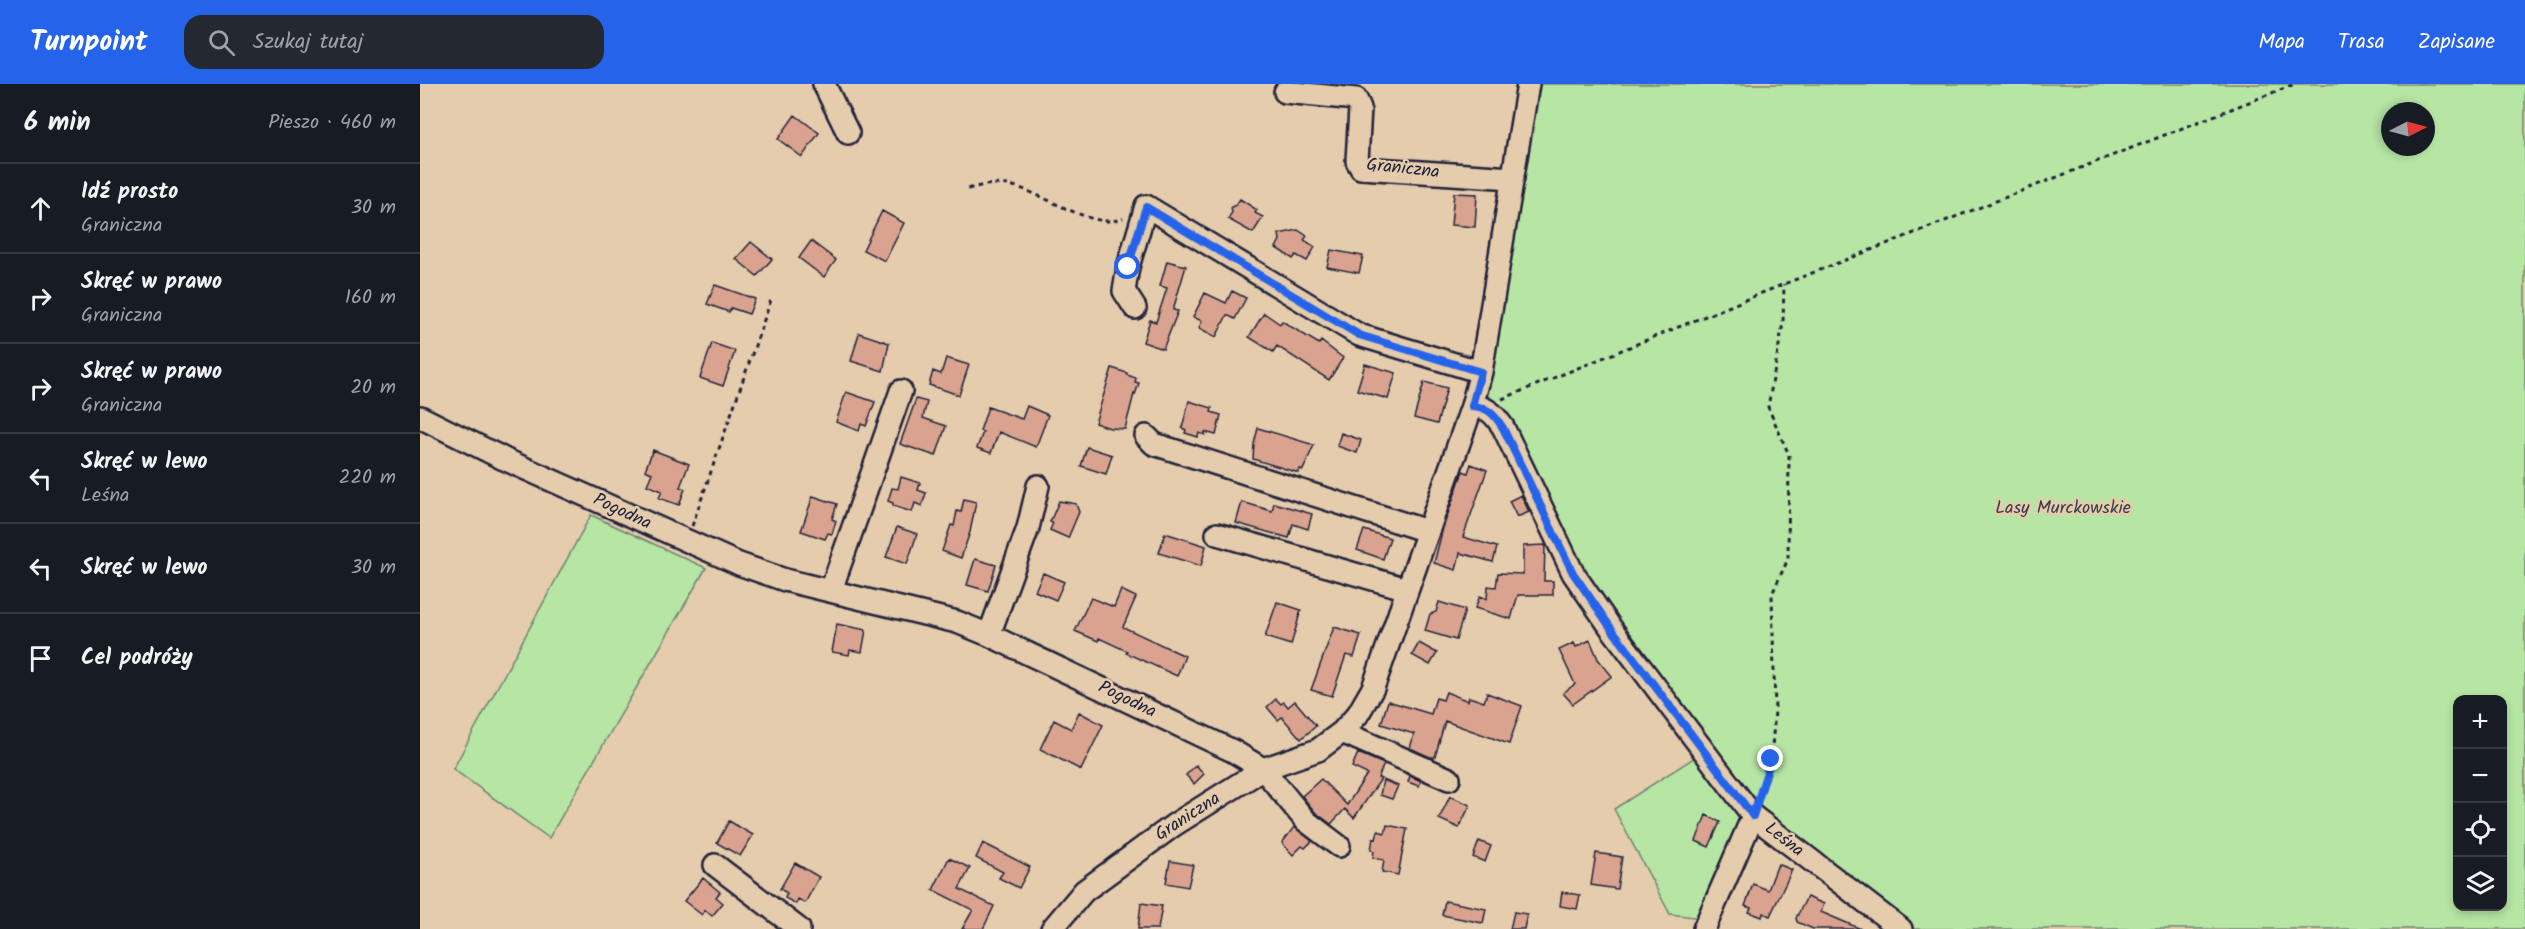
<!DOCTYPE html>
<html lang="pl">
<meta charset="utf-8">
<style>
:root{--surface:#171b24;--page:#242831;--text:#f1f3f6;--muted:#9ea1a6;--line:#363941;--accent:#2563eb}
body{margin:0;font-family:Kalam,sans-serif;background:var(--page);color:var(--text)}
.controls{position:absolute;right:18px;bottom:18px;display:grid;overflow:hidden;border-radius:12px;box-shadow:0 3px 9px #0003}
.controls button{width:54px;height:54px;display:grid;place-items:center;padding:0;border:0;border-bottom:2px solid var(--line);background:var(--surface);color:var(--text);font:30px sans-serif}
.compass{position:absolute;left:1961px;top:18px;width:54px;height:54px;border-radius:50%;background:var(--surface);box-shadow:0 3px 9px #0003;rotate:84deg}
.stop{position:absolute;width:18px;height:18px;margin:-14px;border:4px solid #2563eb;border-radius:50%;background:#fff}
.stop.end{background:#2563eb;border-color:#fff;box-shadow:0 2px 6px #0008}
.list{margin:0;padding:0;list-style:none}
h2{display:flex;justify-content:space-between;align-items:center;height:78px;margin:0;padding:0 24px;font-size:26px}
h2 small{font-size:20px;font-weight:400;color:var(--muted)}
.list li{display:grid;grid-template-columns:39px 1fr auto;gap:18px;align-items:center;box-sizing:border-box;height:90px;padding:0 24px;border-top:2px solid var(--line)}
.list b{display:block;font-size:22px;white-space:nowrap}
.list p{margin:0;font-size:20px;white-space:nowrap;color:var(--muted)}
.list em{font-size:20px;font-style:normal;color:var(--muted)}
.icon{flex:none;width:33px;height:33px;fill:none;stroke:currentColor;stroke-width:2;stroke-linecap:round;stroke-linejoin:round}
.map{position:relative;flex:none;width:2105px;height:845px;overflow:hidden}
header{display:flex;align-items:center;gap:36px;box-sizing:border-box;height:84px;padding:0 30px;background:var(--accent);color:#fff}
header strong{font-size:28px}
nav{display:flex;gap:33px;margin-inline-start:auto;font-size:21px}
.search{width:420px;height:54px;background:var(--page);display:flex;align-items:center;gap:15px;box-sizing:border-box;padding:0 21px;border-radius:18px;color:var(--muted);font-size:22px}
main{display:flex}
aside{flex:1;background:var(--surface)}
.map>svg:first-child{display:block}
.green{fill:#b6e5a4;stroke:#6c8470;stroke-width:1.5;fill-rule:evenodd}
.building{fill:#d9a38f;stroke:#22223b;stroke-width:1.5}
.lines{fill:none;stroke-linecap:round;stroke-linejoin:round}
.minor-casing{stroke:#22223b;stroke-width:26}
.path{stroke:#22223b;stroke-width:3;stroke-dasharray:4.5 4.5;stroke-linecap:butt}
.minor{stroke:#e4ccad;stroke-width:21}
.route{stroke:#2563eb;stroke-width:8}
.labels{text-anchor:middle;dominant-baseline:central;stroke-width:5;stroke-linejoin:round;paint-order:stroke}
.street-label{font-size:18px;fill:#22223b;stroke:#e4ccad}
.park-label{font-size:18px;fill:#383f4b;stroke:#e4ccad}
</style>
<header>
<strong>Turnpoint</strong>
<div class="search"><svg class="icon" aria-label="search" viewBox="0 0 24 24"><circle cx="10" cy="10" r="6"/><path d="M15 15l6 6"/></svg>Szukaj tutaj</div>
<nav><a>Mapa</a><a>Trasa</a><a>Zapisane</a></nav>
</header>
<main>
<aside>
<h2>6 min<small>Pieszo · 460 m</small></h2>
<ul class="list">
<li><svg class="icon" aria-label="ahead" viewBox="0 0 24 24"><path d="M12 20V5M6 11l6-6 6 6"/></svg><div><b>Idź prosto</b><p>Graniczna</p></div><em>30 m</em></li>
<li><svg class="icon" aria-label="right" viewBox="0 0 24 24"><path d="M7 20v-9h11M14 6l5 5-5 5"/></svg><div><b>Skręć w prawo</b><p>Graniczna</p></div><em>160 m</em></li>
<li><svg class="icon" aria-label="right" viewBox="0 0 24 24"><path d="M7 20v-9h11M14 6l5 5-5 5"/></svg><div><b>Skręć w prawo</b><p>Graniczna</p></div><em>20 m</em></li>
<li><svg class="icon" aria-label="left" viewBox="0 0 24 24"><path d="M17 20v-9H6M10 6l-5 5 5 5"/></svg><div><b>Skręć w lewo</b><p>Leśna</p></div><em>220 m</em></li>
<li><svg class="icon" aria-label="left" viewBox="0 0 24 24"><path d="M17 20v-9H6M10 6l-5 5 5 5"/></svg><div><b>Skręć w lewo</b></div><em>30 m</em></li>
<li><svg class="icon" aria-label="arrive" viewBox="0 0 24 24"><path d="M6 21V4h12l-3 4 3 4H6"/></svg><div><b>Cel podróży</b></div></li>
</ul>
</aside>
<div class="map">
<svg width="2105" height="845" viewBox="0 0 2105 845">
<rect width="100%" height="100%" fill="#e4ccad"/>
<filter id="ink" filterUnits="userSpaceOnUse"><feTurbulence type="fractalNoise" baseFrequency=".0167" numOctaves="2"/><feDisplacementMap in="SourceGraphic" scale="12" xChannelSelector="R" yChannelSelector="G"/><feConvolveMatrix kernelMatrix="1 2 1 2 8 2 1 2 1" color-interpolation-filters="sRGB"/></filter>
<g filter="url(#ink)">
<path class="green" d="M1114 0H2105V845H1494L1342 725 1223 569 1147 460 1086 339 1069 313 1061 307ZM1970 27H2006V63H1970ZM2038 616H2082V822H2038Z
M171 431 286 484 129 754 33 685Z
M1280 670 1326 738 1282 834 1250 830 1194 725Z"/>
<path class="building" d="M375 31 399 49 382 73 358 55Z
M1034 109 1057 110 1055 143 1031 141Z
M820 115 837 126 835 129 843 133 833 149 808 135 812 128 811 123 816 121Z
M462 127 484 139 465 177 443 166Z
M878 146 887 152 884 156 895 163 887 177 876 171 873 175 856 164 860 156 859 150Z
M391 157 416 176 404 193 379 174Z
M331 158 352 175 337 192 316 175Z
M911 166 943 172 939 189 907 183Z
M747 177 766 182 753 226 758 227 743 265 723 258 730 236 736 238 747 204 740 202Z
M295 201 335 215 329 230 311 224 309 228 287 220Z
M812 207 826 214 815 235 807 231 796 253 779 244 782 237 773 233 785 209 806 219Z
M844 229 860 240 862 237 899 260 901 257 923 274 909 296 857 262 853 268 829 253Z
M439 249 469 259 463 287 431 277Z
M292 259 315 267 303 302 280 294Z
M526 274 549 281 539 311 509 301 513 287 521 290Z
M945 280 976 289 968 315 937 306Z
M692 284 707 289V291L716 294 715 298 719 299 715 311 714 310 705 345 690 344 675 339Z
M1004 298 1027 304 1017 340 994 334Z
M426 308 455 318 446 342 441 340 439 347 416 338Z
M496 315 507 318 503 334 526 342 516 372 480 360Z
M769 317 792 324 791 328 801 331 796 351 785 348V351L779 349 778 353 765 349 766 346 762 344Z
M607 322 628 331 616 363 579 348 571 369 557 364 563 348 560 347 568 323 602 335Z
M838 344 894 361 883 386 880 385 879 389 833 375 834 360Z
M921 349 941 356 937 369 917 362Z
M667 363 692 371 686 390 661 382Z
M233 366 269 380 260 403 265 405 259 421 239 414 242 407 227 401 232 389 225 386Z
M1051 380 1067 386 1043 453 1077 463 1073 478 1040 469 1036 486 1014 479 1023 444 1043 387 1048 389Z
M481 393 500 399 498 406 506 409 502 422 495 419 492 428 473 422V419L468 417 472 404 478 405Z
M1101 411 1109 428 1097 433 1089 417Z
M393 412 417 420 412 435 416 437 412 450 408 449 405 455 381 447Z
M544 415 556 418 550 448 541 474 522 467 531 441 534 442 537 427 541 428Z
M639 417 656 420 659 428 648 454 630 446 633 439 630 438Z
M822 418 852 427 854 419 892 430 888 445 873 440 869 454 816 439Z
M477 443 497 450 487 480 466 473Z
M944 446 970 454 963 475 937 466Z
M745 449 786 462 781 482 739 469Z
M1125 461 1124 497H1133V511H1098L1091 535 1055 524 1060 512 1067 515 1068 502 1076 503 1078 489 1103 490V462Z
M555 475 576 481 568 507 547 501Z
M623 489 644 498 636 516 615 507Z
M701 506 716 513 703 543 765 572 757 592 706 569 707 567 679 554 678 557 655 547 671 514 694 523Z
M857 518 881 526 871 561 845 553Z
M1019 518 1045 526 1036 556 1005 547 1010 530 1016 528Z
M417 540 446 546 442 568 430 566 429 571 412 568Z
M914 543 941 551 934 573 926 571 912 612 891 606Z
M1170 556 1178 575 1192 592 1153 620 1143 609 1155 600 1139 566 1154 559 1156 563Z
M999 559 1017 569 1010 581 992 571Z
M1026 608 1048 617 1049 613 1064 618 1067 609 1102 622 1089 660 1025 637 1015 673H1010L990 664 994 650 961 640 968 617 1011 630 1016 614 1023 616Z
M856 615 861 620 864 618 868 623 875 617 896 642 881 655 862 633 858 636 847 623Z
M659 628 683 641 661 686 620 665 634 636 651 645Z
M938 669 964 680 958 694 961 695 934 734 925 725 911 740 895 728 882 712 901 695 927 721 947 690 932 683Z
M776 681 784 690 774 700 766 691Z
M990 692 1001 697 999 702 988 698Z
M963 696 978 702 972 715 960 711Z
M1030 712 1050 721 1039 744 1019 735Z
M1286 731 1300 738 1289 763 1276 757Z
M309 737 333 751 320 772 297 759Z
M967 741 987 745 978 791 962 788 964 776 953 774 954 767 951 766 953 754 956 755 958 747 965 749Z
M874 743 892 757 885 764 882 762 873 771 862 759Z
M1059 757 1071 762 1065 778 1053 773Z
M563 759 610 783 599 804 579 794 583 788 556 774Z
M1176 769 1202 773 1197 805 1171 801Z
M529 774 550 784 539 805 574 822 563 845H542L553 826 513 806Z
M750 777 773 781 768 803 746 799Z
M375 779 399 793 385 819 378 815 376 820 365 814 367 809 360 805Z
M1358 780 1372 786 1350 832 1343 829 1342 833 1329 828 1331 824 1325 822 1333 800 1348 806Z
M283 794 300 808 296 813 303 819 292 832 285 826 282 831 264 817Z
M1142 808 1160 811 1157 825 1140 822Z
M1387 813 1404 820 1401 828 1441 845H1393L1377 838 1376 834Z
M1025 817 1066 825 1063 839 1022 831Z
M721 819 742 822 738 845H718Z
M1094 828 1107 830 1104 845H1090Z"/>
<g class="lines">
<defs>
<path id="minor" d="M404 0 428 49
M865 8 936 15 940 24 937 77 941 84 1093 94
M715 224 704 207 708 183 726 122 939 251 1061 288
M1052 322C1068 323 1074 330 1083 343L1153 489 1191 544 1333 732 1481 845
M0 333 84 375 319 480 365 496 537 538 569 551 813 667 843 685 886 737 919 762
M726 352 734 360 1007 447
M797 450 987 505
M411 506 481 307
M569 551 608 444 618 402
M922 648 1029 695
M295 781 379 845
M632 845 664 807 754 741 843 685 898 666 922 648 938 630 953 604 1052 322 1061 288 1108 0
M1284 845 1333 732"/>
</defs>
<use href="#minor" class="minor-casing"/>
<path class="path" d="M548 105C562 101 574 99 589 101 621 107 674 148 703 134
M1082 315 1364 200 1875 0
M272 442 351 216
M1339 712 1351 675 1355 627 1352 510 1368 475 1369 371 1348 323 1363 239 1364 200"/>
<use href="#minor" class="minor"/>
</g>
</g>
<g class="lines" filter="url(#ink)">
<path class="route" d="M708 183 726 123 939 251 1061 288 1052 322C1068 323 1074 330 1083 344L1153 489 1191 544 1333 732 1351 675"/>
</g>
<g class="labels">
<g class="street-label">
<text transform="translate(983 85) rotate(6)">Graniczna</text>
<text transform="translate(202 428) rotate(25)">Pogodna</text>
<text transform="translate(707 616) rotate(26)">Pogodna</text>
<text transform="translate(768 733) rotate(-33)">Graniczna</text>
<text transform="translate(1364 756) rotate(38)">Leśna</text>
</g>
<g class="park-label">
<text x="1643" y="424">Lasy Murckowskie</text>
</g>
</g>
</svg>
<div class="controls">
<button>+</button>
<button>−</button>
<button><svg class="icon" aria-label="locate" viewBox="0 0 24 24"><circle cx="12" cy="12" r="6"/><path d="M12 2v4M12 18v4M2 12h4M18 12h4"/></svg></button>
<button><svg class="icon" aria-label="layers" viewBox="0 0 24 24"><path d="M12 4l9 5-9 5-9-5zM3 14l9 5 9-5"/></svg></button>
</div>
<svg class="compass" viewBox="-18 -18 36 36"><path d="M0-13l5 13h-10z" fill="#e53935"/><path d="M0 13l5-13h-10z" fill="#9ea1a6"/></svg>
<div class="stop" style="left:708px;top:183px"></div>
<div class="stop end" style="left:1351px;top:675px"></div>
</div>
</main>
